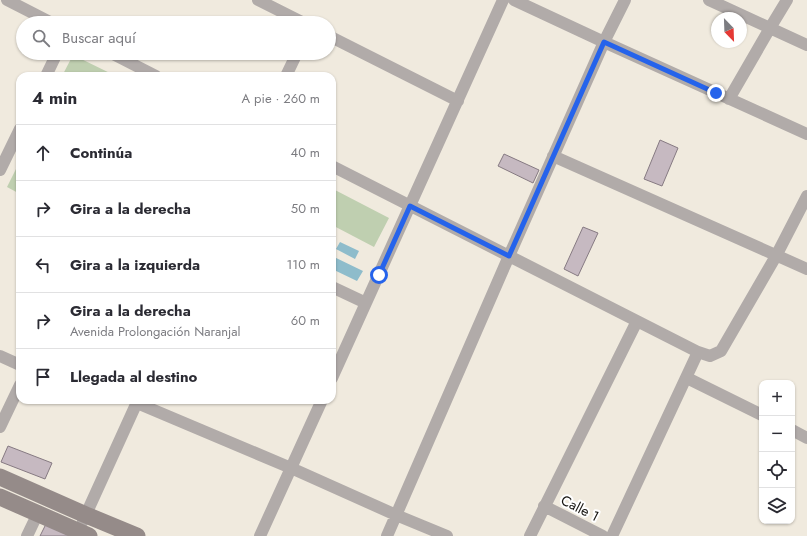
<!DOCTYPE html>
<html lang="es">
<meta charset="utf-8">
<style>
:root{--surface:#fff;--page:#f7f7f7;--text:#2b2b33;--muted:#7c7c81;--line:#e1e1e2}
body{margin:0;font-family:Jost,sans-serif;background:var(--page);color:var(--text)}
.controls{position:absolute;right:12px;bottom:12px;display:grid;overflow:hidden;border-radius:8px;box-shadow:0 1px 3px #0004}
.controls button{width:36px;height:36px;display:grid;place-items:center;padding:0;border:0;border-bottom:1px solid var(--line);background:var(--surface);color:var(--text);font:20px sans-serif}
.compass{position:absolute;left:711px;top:12px;width:36px;height:36px;border-radius:50%;background:var(--surface);box-shadow:0 1px 3px #0004;rotate:157deg}
.stop{position:absolute;width:12px;height:12px;margin:-9px;border:3px solid #2563eb;border-radius:50%;background:#fff}
.stop.end{background:#2563eb;border-color:#fff;box-shadow:0 1px 4px #0008}
.list{margin:0;padding:0;list-style:none}
h2{display:flex;justify-content:space-between;align-items:center;height:52px;margin:0;padding:0 16px;font-size:17px}
h2 small{font-size:13px;font-weight:400;color:var(--muted)}
.list li{display:grid;grid-template-columns:26px 1fr auto;gap:12px;align-items:center;box-sizing:border-box;height:56px;padding:0 16px;border-top:1px solid var(--line)}
.list b{display:block;font-size:15px;white-space:nowrap}
.list p{margin:0;font-size:13px;white-space:nowrap;color:var(--muted)}
.list em{font-size:13px;font-style:normal;color:var(--muted)}
.icon{flex:none;width:22px;height:22px;fill:none;stroke:currentColor;stroke-width:2;stroke-linecap:round;stroke-linejoin:round}
.map{position:relative;flex:none;width:807px;height:536px;overflow:hidden}
.search{position:absolute;background:var(--surface);box-shadow:0 1px 3px #0004;left:16px;top:16px;width:320px;height:44px;display:flex;align-items:center;gap:10px;box-sizing:border-box;padding:0 14px;border-radius:22px;color:var(--muted);font-size:15px}
.panel{position:absolute;background:var(--surface);box-shadow:0 1px 3px #0004;left:16px;top:72px;width:320px;height:332px;border-radius:12px}
.map>svg:first-child{display:block}
.green{fill:#bfcfb0}
.water{fill:#8ebccb}
.building{fill:#c6b9c1;stroke:#867a82}
.lines{fill:none;stroke-linecap:round;stroke-linejoin:round}
.street{stroke:#b1aba9;stroke-width:12}
.secondary{stroke:#958b89;stroke-width:17}
.route{stroke:#2563eb;stroke-width:5}
.labels{text-anchor:middle;dominant-baseline:central;stroke-width:4;stroke-linejoin:round;paint-order:stroke}
.street-label{font-size:14px;fill:#15130f;stroke:#fff}
</style>
<div class="map">
<svg width="807" height="536" viewBox="0 0 807 536">
<rect width="100%" height="100%" fill="#f0eade"/>
<path class="green" d="M73 55 116 76H62Z
M20 161V194L7 187Z
M335 190 389 218 374 247 332 225V196Z"/>
<path class="water" d="M340 242 359 251 355 259 336 249Z
M332 256 363 271 357 281 332 269Z"/>
<path class="building" d="M660 140 678 148 662 186 644 179Z
M504 154 539 170 533 183 498 166Z
M583 227 598 233 578 276 564 269Z
M8 446 52 463 45 479 1 462Z
M46 524 71 536H40Z"/>
<g class="lines">
<path class="street" d="M7 0 52 23
M258 0 304 23
M514 0 604 42 807 134
M709 0 807 45
M329 36 458 101
M111 53 156 76
M46 76 57 53
M286 76 297 53
M729 99 770 28 787 0
M553 156 807 269
M332 166 698 352 710 356 721 351 776 256 807 196
M0 170 20 129
M332 287 366 303
M0 356 20 365
M332 378 503 0
M687 378 762 415
M137 403 291 468 396 515 447 536
M0 427 20 385
M792 430 807 438
M544 506 603 536
M83 521 138 400
M27 536 38 513
M260 536 322 400
M387 536 509 256 604 42 625 0
M530 536 637 321
M612 536 698 352"/>
<path class="secondary" d="M0 477 86 515 137 536
M0 497 89 536"/>
</g>
<g class="lines">
<path class="route" d="M379 275 410 206 509 256 604 42 716 93"/>
</g>
<g class="labels">
<g class="street-label">
<text transform="translate(580 508) rotate(27)">Calle 1</text>
</g>
</g>
</svg>
<div class="controls">
<button>+</button>
<button>−</button>
<button><svg class="icon" aria-label="locate" viewBox="0 0 24 24"><circle cx="12" cy="12" r="6"/><path d="M12 2v4M12 18v4M2 12h4M18 12h4"/></svg></button>
<button><svg class="icon" aria-label="layers" viewBox="0 0 24 24"><path d="M12 4l9 5-9 5-9-5zM3 14l9 5 9-5"/></svg></button>
</div>
<svg class="compass" viewBox="-18 -18 36 36"><path d="M0-13l5 13h-10z" fill="#e53935"/><path d="M0 13l5-13h-10z" fill="#7c7c81"/></svg>
<div class="stop" style="left:379px;top:275px"></div>
<div class="stop end" style="left:716px;top:93px"></div>
<div class="search"><svg class="icon" aria-label="search" viewBox="0 0 24 24"><circle cx="10" cy="10" r="6"/><path d="M15 15l6 6"/></svg>Buscar aquí</div>
<section class="panel">
<h2>4 min<small>A pie · 260 m</small></h2>
<ul class="list">
<li><svg class="icon" aria-label="ahead" viewBox="0 0 24 24"><path d="M12 20V5M6 11l6-6 6 6"/></svg><div><b>Continúa</b></div><em>40 m</em></li>
<li><svg class="icon" aria-label="right" viewBox="0 0 24 24"><path d="M7 20v-9h11M14 6l5 5-5 5"/></svg><div><b>Gira a la derecha</b></div><em>50 m</em></li>
<li><svg class="icon" aria-label="left" viewBox="0 0 24 24"><path d="M17 20v-9H6M10 6l-5 5 5 5"/></svg><div><b>Gira a la izquierda</b></div><em>110 m</em></li>
<li><svg class="icon" aria-label="right" viewBox="0 0 24 24"><path d="M7 20v-9h11M14 6l5 5-5 5"/></svg><div><b>Gira a la derecha</b><p>Avenida Prolongación Naranjal</p></div><em>60 m</em></li>
<li><svg class="icon" aria-label="arrive" viewBox="0 0 24 24"><path d="M6 21V4h12l-3 4 3 4H6"/></svg><div><b>Llegada al destino</b></div></li>
</ul>
</section>
</div>
